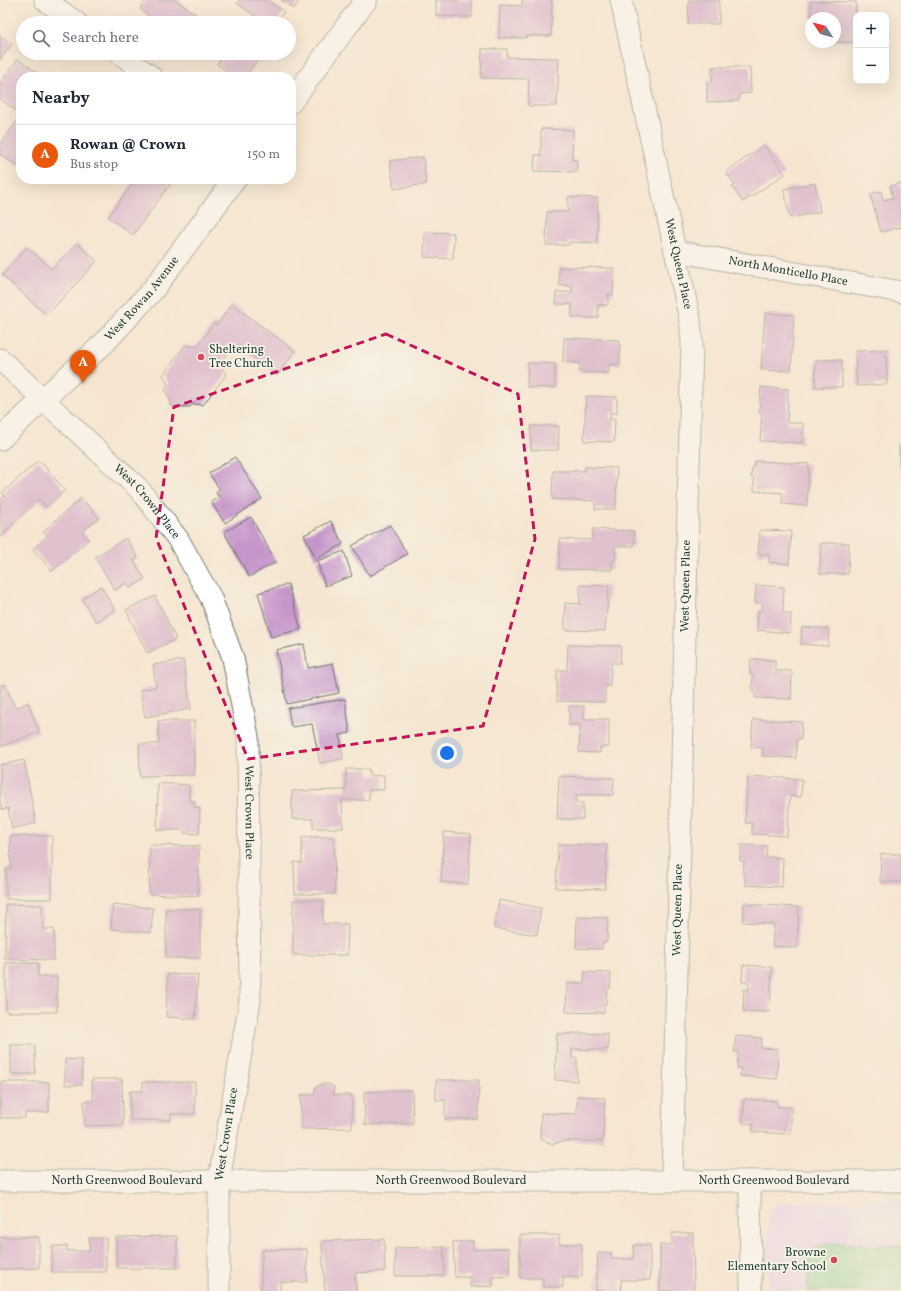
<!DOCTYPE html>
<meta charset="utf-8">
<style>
:root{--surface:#fff;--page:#f6f6f7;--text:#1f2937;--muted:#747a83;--line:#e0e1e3;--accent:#ea580c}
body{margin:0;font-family:Vollkorn,serif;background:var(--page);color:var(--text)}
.controls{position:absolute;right:12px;top:12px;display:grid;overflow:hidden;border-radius:8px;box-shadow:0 4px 16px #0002}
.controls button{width:36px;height:36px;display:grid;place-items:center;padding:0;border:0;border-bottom:1px solid var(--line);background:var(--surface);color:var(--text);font:20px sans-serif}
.compass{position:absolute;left:805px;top:12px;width:36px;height:36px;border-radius:50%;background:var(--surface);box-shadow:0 4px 16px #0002;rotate:306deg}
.you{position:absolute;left:447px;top:753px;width:14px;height:14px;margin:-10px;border:3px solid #fff;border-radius:50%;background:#1a73e8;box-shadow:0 0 0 6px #1a73e833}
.badge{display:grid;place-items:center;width:26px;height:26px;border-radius:50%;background:var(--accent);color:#fff;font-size:13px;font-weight:700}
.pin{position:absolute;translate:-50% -33px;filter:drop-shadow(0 1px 2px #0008)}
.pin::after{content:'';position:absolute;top:21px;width:14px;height:12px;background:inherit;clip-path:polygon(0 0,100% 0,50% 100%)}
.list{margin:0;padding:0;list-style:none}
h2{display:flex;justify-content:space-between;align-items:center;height:52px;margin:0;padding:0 16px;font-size:17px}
h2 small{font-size:13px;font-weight:400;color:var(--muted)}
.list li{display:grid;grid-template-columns:26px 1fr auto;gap:12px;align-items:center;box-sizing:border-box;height:60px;padding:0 16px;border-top:1px solid var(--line)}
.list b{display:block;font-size:15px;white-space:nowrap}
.list p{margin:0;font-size:13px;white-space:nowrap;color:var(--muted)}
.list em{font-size:13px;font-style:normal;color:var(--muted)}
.icon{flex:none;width:22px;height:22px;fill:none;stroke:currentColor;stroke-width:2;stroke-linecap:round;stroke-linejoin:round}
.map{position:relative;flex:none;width:901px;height:1291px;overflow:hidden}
.search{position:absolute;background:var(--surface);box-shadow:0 4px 16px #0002;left:16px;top:16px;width:280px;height:44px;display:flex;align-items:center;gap:10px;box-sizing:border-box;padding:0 14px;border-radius:22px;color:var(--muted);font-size:15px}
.panel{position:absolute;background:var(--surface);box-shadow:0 4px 16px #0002;left:16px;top:72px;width:280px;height:112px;border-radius:16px}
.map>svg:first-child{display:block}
.built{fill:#e4d3f1}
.green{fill:#85d899;stroke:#528a66}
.building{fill:#c695cb}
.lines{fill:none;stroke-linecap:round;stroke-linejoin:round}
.street-casing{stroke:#6a786b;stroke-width:23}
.secondary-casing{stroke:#6a786b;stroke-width:24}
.street{stroke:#fff;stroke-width:21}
.secondary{stroke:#fff;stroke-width:22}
.marked{fill:none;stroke:#c2185b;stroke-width:3;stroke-dasharray:8 5;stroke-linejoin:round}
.poi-dot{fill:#d1495b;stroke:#f7f3e8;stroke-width:1.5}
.labels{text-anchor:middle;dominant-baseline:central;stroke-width:3.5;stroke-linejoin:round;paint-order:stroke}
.street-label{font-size:12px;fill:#1f3d34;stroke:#f7f3e8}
.poi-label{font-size:12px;fill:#1f3d34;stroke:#f7f3e8;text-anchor:start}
</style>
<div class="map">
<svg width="901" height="1291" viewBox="0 0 901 1291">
<rect width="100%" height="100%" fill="#f7f3e8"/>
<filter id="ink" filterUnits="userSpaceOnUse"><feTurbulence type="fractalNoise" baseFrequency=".025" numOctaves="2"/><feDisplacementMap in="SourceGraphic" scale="8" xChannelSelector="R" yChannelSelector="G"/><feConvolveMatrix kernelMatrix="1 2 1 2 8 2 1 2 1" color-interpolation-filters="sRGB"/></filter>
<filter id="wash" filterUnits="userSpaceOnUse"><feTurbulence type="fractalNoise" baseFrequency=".012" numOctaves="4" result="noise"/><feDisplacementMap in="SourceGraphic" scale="16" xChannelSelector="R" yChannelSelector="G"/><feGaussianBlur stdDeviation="0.9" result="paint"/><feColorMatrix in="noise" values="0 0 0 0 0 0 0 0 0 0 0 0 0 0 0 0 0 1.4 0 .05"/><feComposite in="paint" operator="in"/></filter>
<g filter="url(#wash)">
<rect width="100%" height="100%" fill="#f5e6d1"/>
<path class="built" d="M901 1200V1291H768V1217L777 1203 796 1201Z"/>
<path class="green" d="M826 1243 901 1246V1291H807L810 1259 814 1250Z"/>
<g id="blocks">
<path class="building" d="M146 0H176L208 23H158L140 9Z
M239 0H268L284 12 276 23H265L237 3Z
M281 0H300L293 9Z
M436 0H472V17L436 16Z
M522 0H552L551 36H526V38H499L500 5 522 6Z
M689 0H719V24H688Z
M811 1 856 2 855 42H835V18H811Z
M252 17 259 23H247Z
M0 35 12 44 0 60Z
M482 49H507V57L559 58 557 106H528L529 79 481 78Z
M225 53H263L245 77H234L217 64Z
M18 59 43 77H21V114L0 99V83Z
M712 67H750L751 93 739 94V101L707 102V81L712 82Z
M19 119 21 121V160L17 166 0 154V144Z
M541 129 573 130 572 160H577V172L534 171 535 155H541Z
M764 145 785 174 743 202 732 187 735 185 726 172Z
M423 157 426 184 394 189 390 161Z
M136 179H174L133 235 108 217Z
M815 183 820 212 790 218 784 189Z
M901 183V227L881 232 870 194 881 191 883 200 893 198 890 186Z
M568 197 598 198 597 243 569 242V245H546L547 212H568Z
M425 232 454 233 453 259 424 257Z
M77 243 97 261 47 315 2 275 27 247 52 269Z
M559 267 614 268 613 295 608 294V305H598V318L572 317V304H556V292H572V286L559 285Z
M232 304 295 351 277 375 234 343 220 363 226 375 203 405 193 404 190 407 172 406 165 388 168 384 163 375 185 345 196 347 214 323 217 325Z
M765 313 794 315 791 371 761 370Z
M564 338 620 340V365L609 364V373L579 372 580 363 563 362Z
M886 350 887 384 857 386 855 351Z
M816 360H842V387H815Z
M528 363 555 364V388L527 387Z
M761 387 788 389 787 423H803L802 443 760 441 762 413H759Z
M586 396 617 397V413H610V419H615L614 442 584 441Z
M531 426H559L558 450H531Z
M899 445H901V466H899Z
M235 457 262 499 225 523 211 502 219 497 216 492 220 490 209 473Z
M39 460 65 490 47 507 39 499 0 537V500L5 496 2 493Z
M755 461 809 464 807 506 782 504 783 493 754 491V478H751L752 467H754Z
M585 467 617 468 616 509H595V501L552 499 553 471H585Z
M81 498 99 518 82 532 89 539 52 571 33 549 47 536 43 532Z
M251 517 276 562 249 577 224 532Z
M331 521 343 544 316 559 304 535Z
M390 525 407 554 370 576 352 546Z
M593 529 634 531V546H615V561H612V570L559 569 560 539 592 540Z
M760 530 791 531 789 564 769 562V554H758Z
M126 538 138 558 133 560 145 579 130 588 127 582 115 590 95 557Z
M821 543H849L848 574H820Z
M344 551 352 576 325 586 317 561Z
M288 584 301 629 271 637 258 593Z
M580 585 609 586 605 631 565 630V603L580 604Z
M756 585 784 587 783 613 791 614 790 633 757 630 758 610 762 611V603H755Z
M101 586 115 610 96 622 82 599Z
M155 596 176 639 147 653 126 610Z
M802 627 829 629 828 646 801 644Z
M304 644 308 668 333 663 339 693 287 704 276 650Z
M568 645 621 646 620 663H611L610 686H605V702L557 701V670H567Z
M751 659 775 660V671H792L791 699 755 698V690H752L753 675 750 674Z
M183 660 191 709 145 717 140 690 156 687 153 665Z
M5 684 15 708 28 703 39 732 0 747V686Z
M345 699 350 733 340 735 343 759 320 763 312 724 291 727 288 708Z
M569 706H584V719H609V747H600V753L579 752 580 725H569Z
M753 719 802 722 801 739H797L796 758 762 756 763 748 751 747Z
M158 721H194V775L140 776 139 744H159Z
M24 760 36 823 12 829 8 808 2 810 0 801V765Z
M346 769H369V776L384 775V790H369V800H342L343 828H313V819H292V791L346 790Z
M559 776 614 778 613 795H576V803H583V819H557Z
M748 776 802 779 801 797 790 796 787 836 752 834V823H745Z
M158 783 189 785V801H194V807L200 808 199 834 184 833V830H157Z
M444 832 471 834 468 884 441 882Z
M10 836H52V899H6V869L11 868Z
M302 837H334L335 894H295L294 862 302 863Z
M558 844 607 845 605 889 556 888Z
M150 845 199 846 198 896 149 894Z
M741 845 767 846 766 857 783 858 782 887 745 885V877L743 876 744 861H740Z
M881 854H901V882H880Z
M293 900H323V924H348L347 955H293Z
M499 900 541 908 537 935 494 928Z
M6 904 42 905 43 929H54V960L5 959Z
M113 904 153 908 151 933 111 929Z
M744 904 799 907 797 948 772 946 774 924 743 922Z
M166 909H200V958H166Z
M577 917 608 918 607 942H603L602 949 576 948Z
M6 963H38V977H57V1012H6Z
M743 965 772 967 770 1012 743 1011 744 989 749 990V983L742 982Z
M584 972 611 973 610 989H607L606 1004H604V1013L566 1012 567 983H584Z
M168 974 198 975 195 1019 166 1017Z
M572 1033 608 1034V1050L572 1049V1058H577V1081L555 1080 557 1034H572Z
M736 1036 762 1038 761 1048 778 1049 777 1079 740 1076 741 1068H737L738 1052H734Z
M11 1045H35V1074H11Z
M65 1059 82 1060V1085H65Z
M92 1079H122L123 1125 84 1126V1101H93Z
M436 1080H479L478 1119H445V1100H436Z
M0 1082H49V1112L25 1113V1118H0Z
M143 1082H195V1114H171V1120H130V1091H143Z
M321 1084H328L334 1087 333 1095H352V1128L301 1129V1095H315V1088Z
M412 1090 413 1123 365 1125 364 1092Z
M577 1096 605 1098 603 1141H563L553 1144 540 1139 541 1113 577 1114Z
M744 1099 777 1101V1107H792L790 1134 753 1132V1124L743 1123Z
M672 1233H693L694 1291H660V1245H672Z
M520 1235H559V1244H582V1277H563V1287H543V1278H520Z
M177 1236V1268H117L116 1237Z
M0 1237H39V1268L0 1269Z
M89 1238H106V1272H52V1246H67V1251H90Z
M384 1239 385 1271 355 1273 356 1290 325 1291 322 1241Z
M473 1241V1250L509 1248 510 1276 492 1277 493 1286 470 1287V1277H455L453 1242Z
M634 1245H650V1280H621V1291H596L598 1253H611L612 1259H633Z
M444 1247V1276H395V1248Z
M307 1249V1282H280V1291H261L262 1250Z"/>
</g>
</g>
<g filter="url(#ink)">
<use href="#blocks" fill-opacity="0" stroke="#6a786b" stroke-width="1"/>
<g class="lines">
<defs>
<g id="street">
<path d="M45 0 77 23"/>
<path id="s1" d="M621 0 690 320 692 341 672 1180"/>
<path d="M119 53 152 77"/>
<path id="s2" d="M675 251 901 292"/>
<path id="s3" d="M0 359 139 489 178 539 211 598 233 658 248 737 250 1001 219 1180V1291"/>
<path id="s4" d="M0 1181H901"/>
<path d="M750 1181 751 1291"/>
</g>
<g id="secondary">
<path d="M291 102 366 0"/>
<path id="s5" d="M0 439 103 344 152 291 235 179"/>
</g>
</defs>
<use href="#street" class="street-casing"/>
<use href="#secondary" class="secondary-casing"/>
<use href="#street" class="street"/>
<use href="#secondary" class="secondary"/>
</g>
</g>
<path d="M0 0H901V1291H0ZM386 334 518 394 535 539 483 726 248 759 156 538 174 407Z" fill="#f5e6d1" fill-opacity=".55" fill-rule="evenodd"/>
<path class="marked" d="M386 334 518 394 535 539 483 726 248 759 156 538 174 407Z"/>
<g class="poi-dot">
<circle cx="201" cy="357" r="4"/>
<circle cx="834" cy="1260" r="4"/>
</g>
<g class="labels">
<g class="street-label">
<text stroke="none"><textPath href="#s1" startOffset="270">West Queen Place</textPath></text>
<text stroke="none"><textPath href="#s2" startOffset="115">North Monticello Place</textPath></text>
<text stroke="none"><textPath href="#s5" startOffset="200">West Rowan Avenue</textPath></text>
<text stroke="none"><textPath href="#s3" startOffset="205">West Crown Place</textPath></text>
<text transform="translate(686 586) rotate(-89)">West Queen Place</text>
<text stroke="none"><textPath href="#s3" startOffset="541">West Crown Place</textPath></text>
<text transform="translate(678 910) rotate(-89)">West Queen Place</text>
<text transform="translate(227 1134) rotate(-81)">West Crown Place</text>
<text stroke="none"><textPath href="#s4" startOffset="451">North Greenwood Boulevard</textPath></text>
<text stroke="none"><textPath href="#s4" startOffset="127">North Greenwood Boulevard</textPath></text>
<text stroke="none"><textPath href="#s4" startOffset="774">North Greenwood Boulevard</textPath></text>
</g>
<g class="poi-label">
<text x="209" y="350">Sheltering<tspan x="209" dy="14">Tree Church</tspan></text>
<text x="826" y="1253" text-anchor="end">Browne<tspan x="826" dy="14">Elementary School</tspan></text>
</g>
</g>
</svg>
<div class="controls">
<button>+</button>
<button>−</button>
</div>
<svg class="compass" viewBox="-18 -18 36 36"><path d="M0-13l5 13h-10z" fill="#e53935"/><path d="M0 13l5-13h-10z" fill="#747a83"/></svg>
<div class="you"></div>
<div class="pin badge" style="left:83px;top:383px">A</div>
<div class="search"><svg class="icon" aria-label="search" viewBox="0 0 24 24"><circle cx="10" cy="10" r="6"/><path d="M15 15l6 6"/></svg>Search here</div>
<section class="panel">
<h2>Nearby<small></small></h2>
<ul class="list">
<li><span class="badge">A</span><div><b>Rowan @ Crown</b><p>Bus stop</p></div><em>150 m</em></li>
</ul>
</section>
</div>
